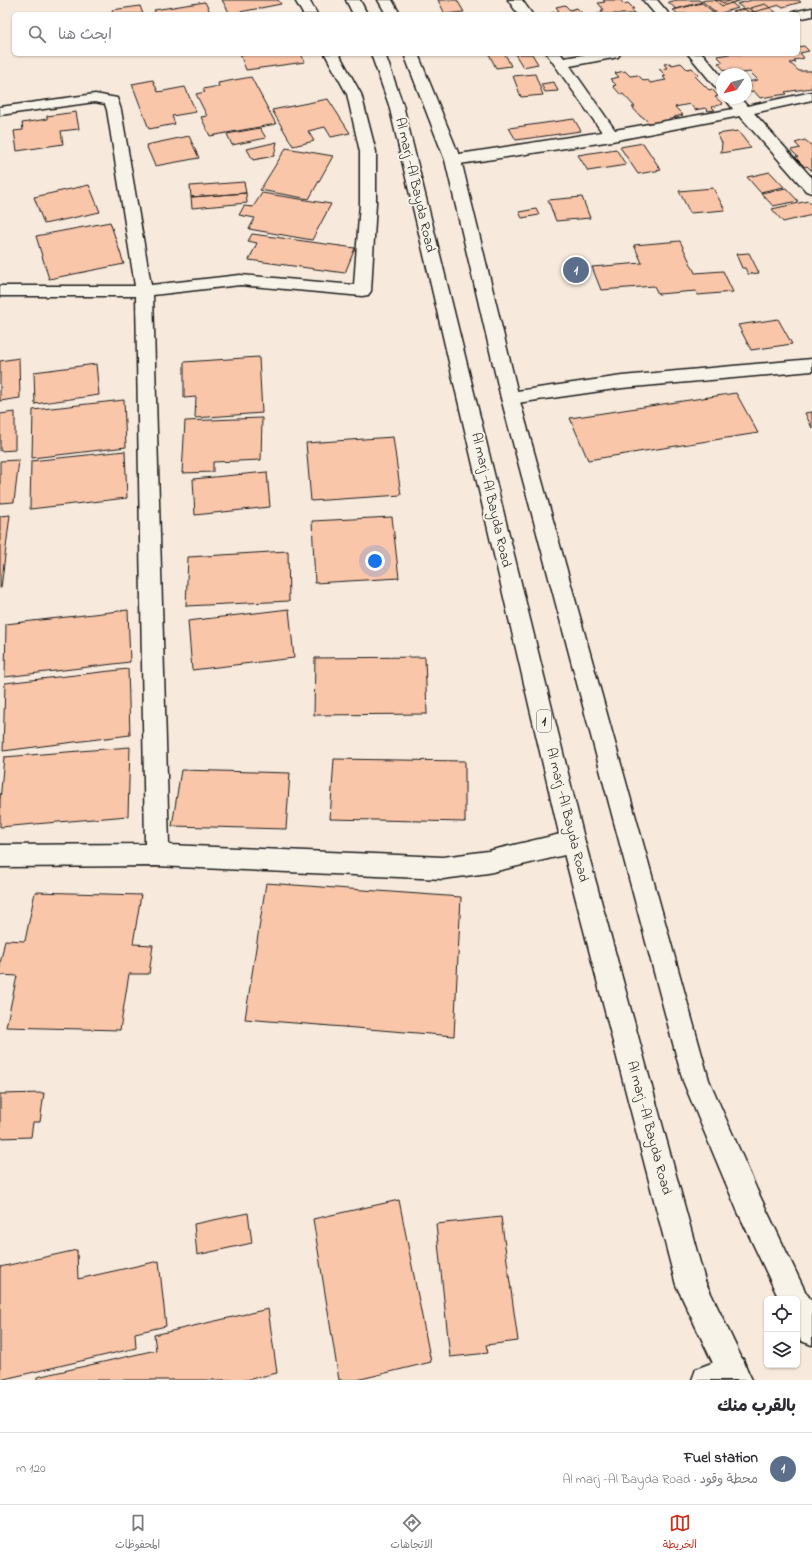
<!DOCTYPE html>
<html lang="ar">
<meta charset="utf-8">
<style>
:root{--surface:#fff;--page:#f7f7f7;--text:#2b2b33;--muted:#7c7c81;--line:#e1e1e2;--accent:#c8321e}
body{margin:0;font-family:"Indie Flower","Playpen Sans Arabic",sans-serif;background:var(--page);color:var(--text);direction:rtl}
.controls{position:absolute;right:12px;bottom:12px;display:grid;overflow:hidden;border-radius:6px;box-shadow:0 1px 3px #0004}
.controls button{width:36px;height:36px;display:grid;place-items:center;padding:0;border:0;border-bottom:1px solid var(--line);background:var(--surface);color:var(--text);font:20px sans-serif}
.compass{position:absolute;left:716px;top:68px;width:36px;height:36px;border-radius:50%;background:var(--surface);box-shadow:0 1px 3px #0004;rotate:235deg}
.you{position:absolute;left:375px;top:561px;width:14px;height:14px;margin:-10px;border:3px solid #fff;border-radius:50%;background:#1a73e8;box-shadow:0 0 0 6px #1a73e833}
.badge{display:grid;place-items:center;width:26px;height:26px;border-radius:50%;background:var(--accent);color:#fff;font-size:13px;font-weight:700}
.pin{position:absolute;translate:-50% -50%;border:2px solid #fff;box-shadow:0 1px 4px #0006}
.list{margin:0;padding:0;list-style:none}
h2{display:flex;justify-content:space-between;align-items:center;height:52px;margin:0;padding:0 16px;font-size:17px}
h2 small{font-size:13px;font-weight:400;color:var(--muted)}
.list li{display:grid;grid-template-columns:26px 1fr auto;gap:12px;align-items:center;box-sizing:border-box;height:72px;padding:0 16px;border-top:1px solid var(--line)}
.list b{display:block;font-size:15px;white-space:nowrap}
.list p{margin:0;font-size:13px;white-space:nowrap;color:var(--muted)}
.list em{font-size:13px;font-style:normal;color:var(--muted)}
.icon{flex:none;width:22px;height:22px;fill:none;stroke:currentColor;stroke-width:2;stroke-linecap:round;stroke-linejoin:round}
.map{position:relative;flex:none;width:812px;height:1380px;overflow:hidden;direction:ltr}
.search{position:absolute;background:var(--surface);box-shadow:0 1px 3px #0004;left:12px;right:12px;top:12px;height:44px;display:flex;align-items:center;gap:10px;box-sizing:border-box;padding:0 14px;border-radius:6px;color:var(--muted);font-size:15px}
.sheet{height:124px;background:var(--surface)}
nav{display:flex;justify-content:space-around;align-items:center;box-sizing:border-box;height:56px;border-top:1px solid var(--line);background:var(--surface);font-size:11px;color:var(--muted)}
nav a{display:grid;justify-items:center;gap:2px}
nav .on{color:var(--accent)}
.map>svg:first-child{display:block}
.building{fill:#f9c6aa;stroke:#1c1c1c}
.lines{fill:none;stroke-linecap:round;stroke-linejoin:round}
.minor-casing{stroke:#1c1c1c;stroke-width:3}
.highway-casing{stroke:#1c1c1c;stroke-width:3}
.minor{fill:#f7f3e8;fill-rule:evenodd}
.highway{fill:#f7f3e8;fill-rule:evenodd}
.labels{text-anchor:middle;dominant-baseline:central;stroke-width:4;stroke-linejoin:round;paint-order:stroke}
.shield{fill:#f7f3e8;stroke:#5e5c59;stroke-width:1}
.shield-label{font-size:13px;font-weight:bold;fill:#1c1c1c}
.street-label{font-size:14px;fill:#1c1c1c;stroke:#f7f3e8}
</style>
<div class="map">
<svg width="812" height="1380" viewBox="0 0 812 1380">
<rect width="100%" height="100%" fill="#f7eadc"/>
<filter id="ink" filterUnits="userSpaceOnUse"><feTurbulence type="fractalNoise" baseFrequency=".025" numOctaves="2"/><feDisplacementMap in="SourceGraphic" scale="8" xChannelSelector="R" yChannelSelector="G"/><feConvolveMatrix kernelMatrix="1 2 1 2 8 2 1 2 1" color-interpolation-filters="sRGB"/></filter>
<g filter="url(#ink)">
<path class="building" d="M222 0H278L281 4 230 14Z
M438 0H457L464 12 445 14Z
M603 0H620L624 4 628 3 634 9H631L635 14H597L603 13 601 10H604L598 3 605 2Z
M678 0H699L702 2 676 9 668 2Z
M706 0H719L723 3 729 1 738 8 718 14 702 1Z
M715 0H742L722 6Z
M752 0H798L801 2 783 7 780 5 750 13 737 4Z
M205 2 211 14H156L154 10Z
M702 3 715 13 678 14 673 10Z
M765 4 777 13 757 14 750 8Z
M565 5 570 10 577 8 583 14H587H552L551 13 559 11 556 7Z
M140 6 143 14H113L112 10Z
M748 8 755 14H735L732 12Z
M804 46 809 51 800 53 804 58 794 60 796 62 790 63 799 71H812V89L811 88 785 92 787 94 760 98 754 91 749 92 746 88 751 87 747 82 758 80 750 72 736 74 731 70 725 71 718 63 723 62 717 56 729 54H798V47Z
M240 54H301L305 62 246 70Z
M489 54H505L511 66 496 68Z
M515 54H532L538 64 523 67Z
M670 63 672 65 681 63 687 69 692 68 698 75 695 76 709 90 712 89 718 96 715 97 723 104 712 107 715 110 708 111 705 108 695 110 690 104 675 107 683 115 674 117 677 121 663 124 660 122 650 124 643 117H641L632 107H635L623 94 621 95 613 86 616 85 610 79 619 77 615 73 625 71 630 76 638 75 644 81 648 80 650 83 666 80 663 77 666 76 659 69 667 68 664 64Z
M535 74 543 95 521 97 513 76Z
M251 77 276 124 210 136 201 117 207 116 196 94 205 92 203 89 219 86 218 83Z
M153 80 158 92 185 87 196 112 172 116 175 124 149 129 132 84Z
M554 82 558 91 545 92 541 84Z
M328 99 350 133 331 137 325 127 308 131 314 141 293 146 272 110Z
M76 112 79 129 61 131 63 144 17 151 14 131 23 130 22 123 47 119V116Z
M574 119 581 131 516 140 509 128Z
M260 128 266 138 232 145 227 134Z
M738 131 751 148 721 153 722 143 717 134Z
M189 136 199 158 155 166 146 145Z
M805 140 812 146V171L807 166 805 167 795 157H798L791 150 800 148 795 143Z
M277 142 274 156 253 160 247 149Z
M643 143 661 170 638 174 620 147Z
M286 148 333 156 309 199 260 190Z
M616 149 626 165 588 171 578 155Z
M770 172 784 187 760 192 747 177Z
M244 182 246 193 191 197 190 186Z
M89 185 100 212 44 224 34 197Z
M713 188 725 210 690 213 679 191Z
M786 188 798 201 773 206 761 193Z
M246 193 247 203 192 208 191 197Z
M262 193 331 204 312 240 249 229 255 218 239 215 244 206 253 207Z
M582 197 590 218 556 221 548 200Z
M808 201 812 205V215L783 222 772 209Z
M536 209 539 215 522 218 519 212Z
M110 222 124 264 49 279 36 236Z
M252 234 355 248 345 273 249 260 257 243 248 241Z
M680 241 695 273 723 271 733 292 698 295 696 291 658 294 654 286 601 290 592 267 642 263 634 245Z
M749 253 759 273 748 274 745 268H742L736 254Z
M778 319 792 344 751 350 738 325Z
M259 357 262 413 195 418 196 397 184 398V362Z
M19 358 20 398 0 401V361Z
M96 364 99 395 35 404 34 372Z
M736 393 758 433 588 460 570 418Z
M124 400 126 447 32 458 33 410Z
M15 412V450L0 451V414Z
M812 412V428L805 413Z
M262 418 261 460 213 462V472L182 473 185 421Z
M393 437 401 495 311 501 306 443Z
M125 451 127 498 30 509 31 461Z
M19 460 14 502 0 503V461Z
M267 472 270 507 195 515 193 479Z
M10 515 1 588H0V516Z
M392 517 399 578 315 583 312 521Z
M288 551 289 601 186 606 188 557Z
M289 609 294 658 192 670 188 621Z
M128 610 130 662 5 677 6 624Z
M425 657 427 714 314 715 315 658Z
M128 669 130 735 3 751 5 683Z
M130 747 128 816 0 827V801L4 757Z
M334 759 465 761V822L330 819Z
M181 770 290 773 286 829 172 826Z
M266 883 461 897 454 1036 245 1019Z
M35 892 141 895 133 944 153 945 149 974H129L120 1030 6 1027 17 976 0 975V964L5 940 25 941Z
M44 1093 40 1122H33L31 1137 0 1138V1094Z
M399 1200 431 1362 357 1380H339L313 1219Z
M248 1213 252 1243 197 1255 194 1224Z
M501 1217 518 1341 486 1345 488 1353 450 1357 436 1224Z
M77 1250 78 1279 159 1261 166 1326 135 1333 136 1348 0 1380V1267Z
M268 1309 277 1373 246 1380H37V1377L156 1350 154 1335Z"/>
<g class="lines">
<defs>
<path id="minor" d="M295 0H309L317 14H303Z
M508 0H522L532 14H518Z
M643 0H657L669 14H655Z
M812 8V16L798 19V14H792L793 12Z
M325 54H339L361 94 376 152V203L371 291 368 295 362 296 240 285 153 295 169 845 443 857 488 851 573 831 581 834 585 842 581 850 573 853 488 873 443 879 157 866 0 867V845L145 844 136 296H0V286H135L107 110 105 104 95 102 0 115V107L95 94 117 98 121 110 151 285 240 275 354 285 360 203V152L347 94Z
M547 54H561L564 58 588 54H620L618 57 613 58 570 66 615 130 733 109 725 98H740L747 106 812 92V100L754 113 812 178V193L806 191 740 116 612 141 453 165 448 163 445 160 448 157 453 155 602 132Z
M688 54H703L722 77V90L717 89Z
M812 359V371L622 388 510 404 504 402 501 398 504 394 510 392 622 376Z
M732 1355 743 1359 747 1370 743 1380H692L696 1369Z"/>
<path id="highway" d="M346 0H360L367 14H353Z
M378 0H392L400 14H386Z
M371 54H385L403 105 585 842 705 1281 752 1380H721L676 1285 561 842 389 105Z
M404 54H418L461 160 519 398 709 1080 757 1190 806 1293 812 1301V1345L801 1341 797 1333V1299H779L737 1210 683 1081 501 398 445 160Z"/>
</defs>
<use href="#minor" class="minor-casing"/>
<use href="#highway" class="highway-casing"/>
<use href="#minor" class="minor"/>
<use href="#highway" class="highway"/>
</g>
</g>
<g class="labels">
<rect class="shield" x="537" y="710" width="14" height="22" rx="3"/>
<g class="shield-label">
<text x="544" y="721">1</text>
</g>
<g class="street-label">
<text transform="translate(415 185) rotate(77)">Al marj -Al Bayda Road</text>
<text transform="translate(491 500) rotate(77)">Al marj -Al Bayda Road</text>
<text transform="translate(567 815) rotate(76)">Al marj -Al Bayda Road</text>
<text transform="translate(649 1128) rotate(75)">Al marj -Al Bayda Road</text>
</g>
</g>
</svg>
<div class="controls">
<button><svg class="icon" aria-label="locate" viewBox="0 0 24 24"><circle cx="12" cy="12" r="6"/><path d="M12 2v4M12 18v4M2 12h4M18 12h4"/></svg></button>
<button><svg class="icon" aria-label="layers" viewBox="0 0 24 24"><path d="M12 4l9 5-9 5-9-5zM3 14l9 5 9-5"/></svg></button>
</div>
<svg class="compass" viewBox="-18 -18 36 36"><path d="M0-13l5 13h-10z" fill="#e53935"/><path d="M0 13l5-13h-10z" fill="#7c7c81"/></svg>
<div class="you"></div>
<div class="pin badge" style="left:576px;top:270px;background:#5c6f8a">1</div>
<div class="search"><svg class="icon" aria-label="search" viewBox="0 0 24 24"><circle cx="10" cy="10" r="6"/><path d="M15 15l6 6"/></svg>ابحث هنا</div>
</div>
<section class="sheet">
<h2>بالقرب منك<small></small></h2>
<ul class="list">
<li><span class="badge" style="background:#5c6f8a">1</span><div><b>Fuel station</b><p>محطة وقود · Al marj -Al Bayda Road</p></div><em>120 m</em></li>
</ul>
</section>
<nav>
<a class="on"><svg class="icon" aria-label="map" viewBox="0 0 24 24"><path d="M3 6l6-2 6 2 6-2v14l-6 2-6-2-6 2zM9 4v14M15 6v14"/></svg>الخريطة</a>
<a><svg class="icon" aria-label="directions" viewBox="0 0 24 24"><path d="M12 3l9 9-9 9-9-9zM9 14v-3h6M13 9l2 2-2 2"/></svg>الاتجاهات</a>
<a><svg class="icon" aria-label="saved" viewBox="0 0 24 24"><path d="M7 4h10v16l-5-4-5 4z"/></svg>المحفوظات</a>
</nav>
